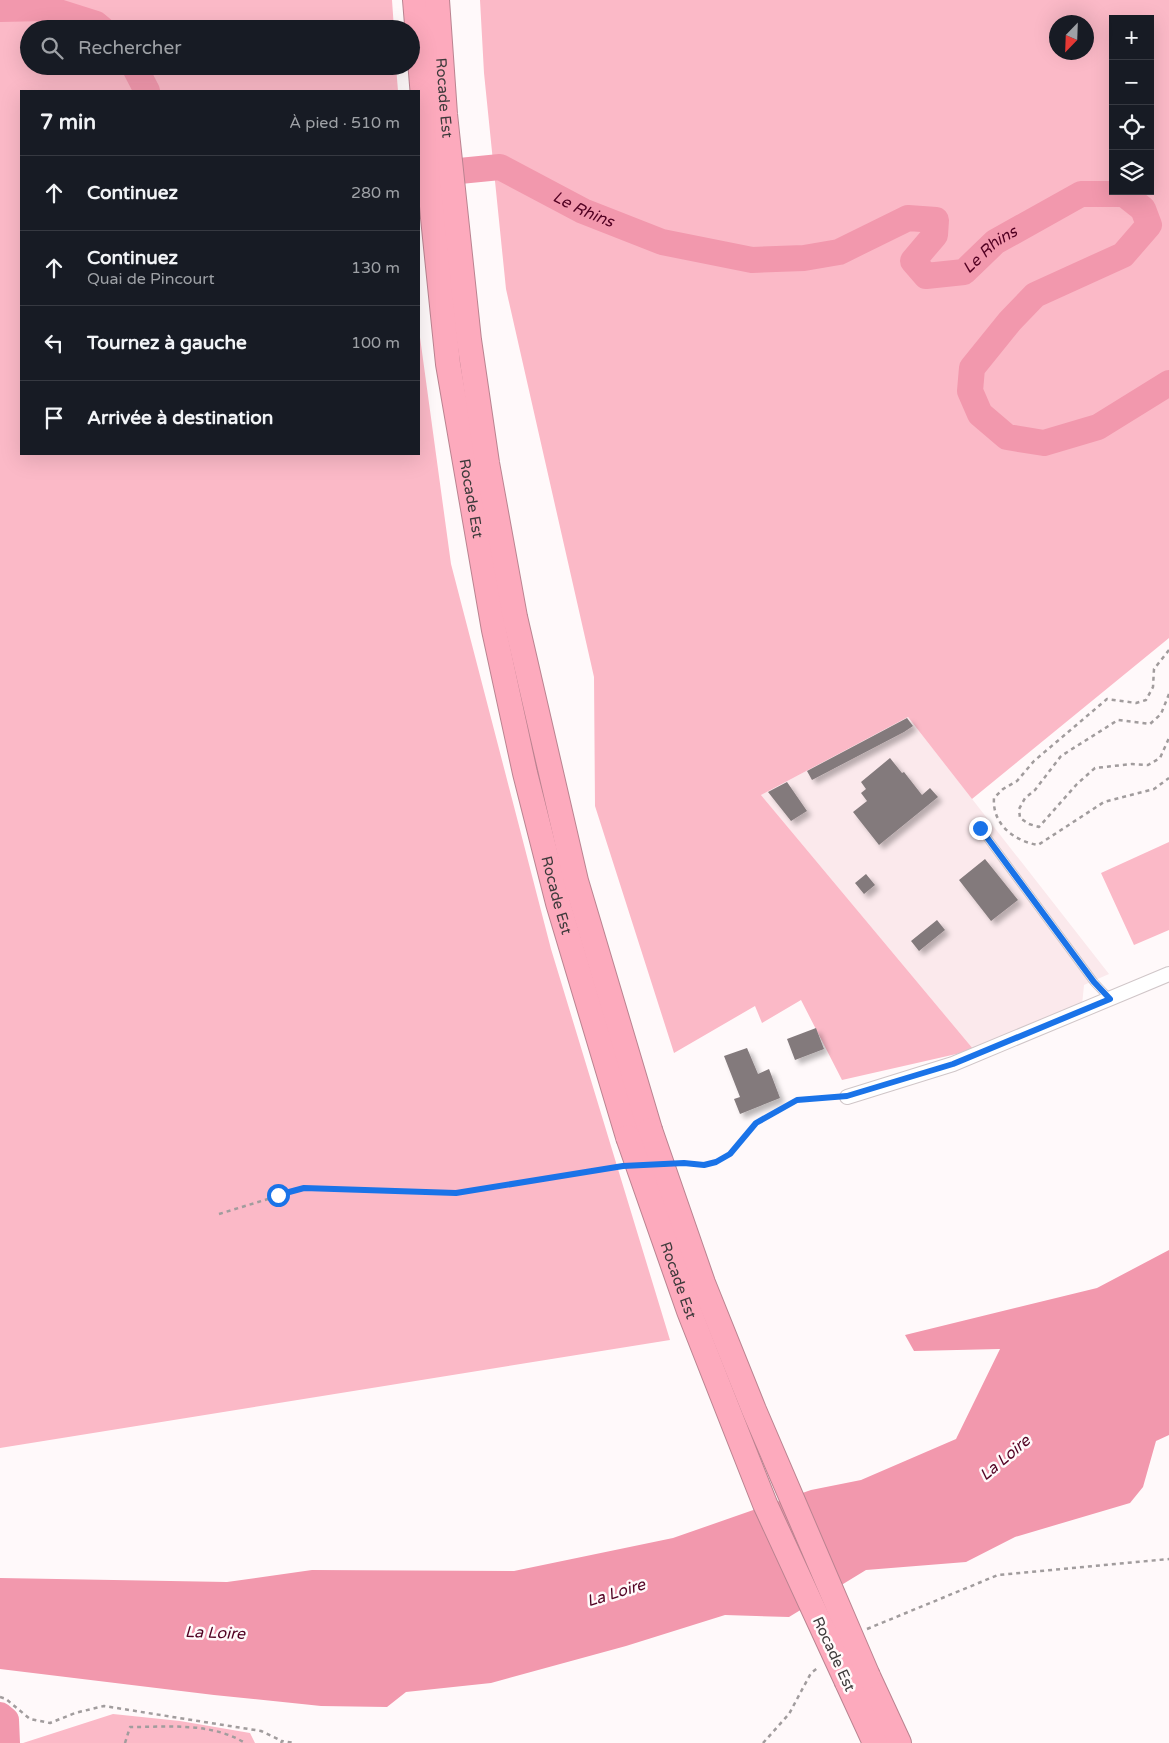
<!DOCTYPE html>
<html lang="fr">
<meta charset="utf-8">
<style>
:root{--surface:#171b24;--page:#242831;--text:#f1f3f6;--muted:#9ea1a6;--line:#363941}
body{margin:0;font-family:"Varela Round",sans-serif;background:var(--page);color:var(--text)}
.controls{position:absolute;right:15px;top:15px;display:grid;overflow:hidden;border-radius:0px;box-shadow:0 5px 20px #0002}
.controls button{width:45px;height:45px;display:grid;place-items:center;padding:0;border:0;border-bottom:1px solid var(--line);background:var(--surface);color:var(--text);font:25px sans-serif}
.compass{position:absolute;left:1049px;top:15px;width:45px;height:45px;border-radius:50%;background:var(--surface);box-shadow:0 5px 20px #0002;rotate:203deg}
.stop{position:absolute;width:15px;height:15px;margin:-11px;border:4px solid #1a73e8;border-radius:50%;background:#fff}
.stop.end{background:#1a73e8;border-color:#fff;box-shadow:0 1px 5px #0008}
.list{margin:0;padding:0;list-style:none}
h2{display:flex;justify-content:space-between;align-items:center;height:65px;margin:0;padding:0 20px;font-size:21px}
h2 small{font-size:16px;font-weight:400;color:var(--muted)}
.list li{display:grid;grid-template-columns:32px 1fr auto;gap:15px;align-items:center;box-sizing:border-box;height:75px;padding:0 20px;border-top:1px solid var(--line)}
.list b{display:block;font-size:19px;white-space:nowrap}
.list p{margin:0;font-size:16px;white-space:nowrap;color:var(--muted)}
.list em{font-size:16px;font-style:normal;color:var(--muted)}
.icon{flex:none;width:28px;height:28px;fill:none;stroke:currentColor;stroke-width:2;stroke-linecap:round;stroke-linejoin:round}
.map{position:relative;flex:none;width:1169px;height:1743px;overflow:hidden}
.search{position:absolute;background:var(--surface);box-shadow:0 5px 20px #0002;left:20px;top:20px;width:400px;height:55px;display:flex;align-items:center;gap:12px;box-sizing:border-box;padding:0 18px;border-radius:28px;color:var(--muted);font-size:19px}
.panel{position:absolute;background:var(--surface);box-shadow:0 5px 20px #0002;left:20px;top:90px;width:400px;height:365px;border-radius:0px}
.map>svg:first-child{display:block}
.built{fill:#fbe9ec}
.green{fill:#fbb9c7;fill-rule:evenodd}
.water{fill:#f298ad}
.lines{fill:none;stroke-linecap:round;stroke-linejoin:round}
.river{stroke:#f298ad;stroke-width:26}
.building{fill:#837a7c;filter:url(#shadow)}
.lane-casing{stroke:#d0c6c8;stroke-width:9}
.street-casing{stroke:#d0c6c8;stroke-width:16}
.highway-casing{stroke:#ba8390;stroke-width:26}
.path{stroke:#a19c9d;stroke-width:2.5;stroke-dasharray:4 4;stroke-linecap:butt}
.lane{stroke:#fff;stroke-width:7}
.street{stroke:#fff;stroke-width:14}
.highway{stroke:#fdaabd;stroke-width:24}
.highway-bridge-casing{stroke:#ba8390;stroke-width:26;stroke-linecap:butt}
.highway-bridge{stroke:#fdaabd;stroke-width:24}
.route{stroke:#1a73e8;stroke-width:6}
.labels{text-anchor:middle;dominant-baseline:central;stroke-width:5;stroke-linejoin:round;paint-order:stroke}
.street-label{font-size:15px;fill:#3e3a3b;stroke:#fff9fa}
.water-label{font-size:16px;font-style:italic;fill:#520122;stroke:#fff9fa}
</style>
<div class="map">
<svg width="1169" height="1743" viewBox="0 0 1169 1743">
<defs>
<filter id="shadow"><feDropShadow dx="4.5" dy="4.5" stdDeviation="2.5" flood-color="#0004"/></filter>
</defs>
<rect width="100%" height="100%" fill="#fff9fa"/>
<path class="built" d="M908 717 1109 974 1084 985 1082 1005 974 1050 761 795Z"/>
<path class="green" d="M47 0H392L394 29H29V66H396L398 91H21V454H419V330L451 564 551 949 670 1340 0 1448V17Z
M480 0H1169V638L972 799 908 717 761 795 974 1050 842 1080 801 1000 762 1023 755 1006 674 1053 595 806 594 677 506 289 484 73ZM1113 19H1150V191H1113ZM1056 22H1086V52H1056Z
M1169 842V930L1134 945 1101 873Z
M113 1714 180 1721 250 1733 255 1743H23Z"/>
<path class="water" d="M1169 1250V1435L1156 1441 1143 1487 1130 1503 1015 1537 966 1562 866 1570 789 1617 725 1615 626 1646 491 1683 406 1692 387 1707 321 1706 214 1695 0 1669V1578L227 1582 312 1570 514 1571 673 1538 811 1490 861 1480 956 1439 1000 1349 914 1351 905 1335 1097 1288Z"/>
<g class="lines">
<g class="river">
<path d="M0 9 46 8 96 24 102 29"/>
<path d="M134 66 147 91"/>
<path id="s1" d="M429 174 500 167 583 211 662 242 752 260 804 258 839 252 908 218 936 220 935 235 913 261 926 276 964 272 995 242 1081 194H1124L1143 209 1149 225 1123 255 1035 295 1010 321 972 368 970 391 980 414 1007 437 1044 443 1098 427 1169 383"/>
<path d="M0 1715 6 1720 7 1743"/>
</g>
</g>
<path class="building" d="M907 718 913 726 904 732 812 780 807 771Z
M890 758 902 773 904 772 922 795 930 788 938 797 879 845 853 812 867 801 861 793 866 789 861 782Z
M787 782 807 811 791 821 768 792Z
M985 859 1018 900 991 921 959 880Z
M866 874 875 885 864 894 855 883Z
M937 920 945 930 919 951 911 941Z
M816 1028 824 1049 795 1060 787 1039Z
M747 1048 758 1074 769 1069 780 1098 740 1114 734 1099 740 1097 724 1056Z"/>
<g class="lines">
<defs>
<path id="lane" d="M980 828 1094 982 1110 999"/>
<path id="street" d="M847 1097 953 1064 1169 974"/>
<g id="highway">
<path id="s2" d="M415 0 433 218 448 364 494 630 525 773 558 903 628 1137"/>
<path id="s3" d="M437 0 445 114 469 340 487 463 515 617 576 881 650 1130"/>
<path d="M868 1676 899 1743"/>
<path d="M847 1682 875 1743"/>
</g>
</defs>
<use href="#lane" class="lane-casing"/>
<use href="#street" class="street-casing"/>
<use href="#highway" class="highway-casing"/>
<path class="path" d="M1169 650 1154 669 1153 687 1146 700 1136 703 1107 699 1034 761 1017 781 1003 789 994 798C992 824 1014 841 1038 845L1104 802 1154 789 1169 778
M1169 694 1161 714 1150 724 1118 720 1061 756 1035 790 1025 798 1019 809 1020 818 1029 824 1039 827 1077 784 1095 768 1132 764 1148 765 1160 758 1169 738
M682 1163 704 1165 716 1162 731 1153 756 1123 797 1100 833 1098
M219 1214 304 1188 456 1193 619 1166
M867 1629 998 1575 1169 1559
M0 1697 6 1699 30 1719 50 1723 75 1713 104 1706 261 1731 282 1741
M125 1743 130 1727C168 1727 211 1722 245 1743
M281 1743 282 1741 294 1743
M763 1743 789 1714 811 1673 819 1667"/>
<use href="#lane" class="lane"/>
<use href="#street" class="street"/>
<use href="#highway" class="highway"/>
<defs>
<g id="highway-bridge">
<path d="M650 1130 703 1283 754 1410 868 1676"/>
<path id="s4" d="M628 1137 689 1311 765 1504 847 1682"/>
</g>
</defs>
<use href="#highway-bridge" class="highway-bridge-casing"/>
<use href="#highway-bridge" class="highway-bridge"/>
</g>
<g class="lines">
<path class="route" d="M278 1195 304 1188 456 1193 623 1166 684 1163 704 1165 716 1162 730 1154 756 1123 797 1100 847 1096 953 1064 1110 999 1094 982 980 828"/>
</g>
<g class="labels">
<g class="street-label">
<text stroke="none"><textPath href="#s3" startOffset="98">Rocade Est</textPath></text>
<text stroke="none"><textPath href="#s2" startOffset="502">Rocade Est</textPath></text>
<text stroke="none"><textPath href="#s2" startOffset="908">Rocade Est</textPath></text>
<text stroke="none"><textPath href="#s4" startOffset="152">Rocade Est</textPath></text>
<text transform="translate(834 1654) rotate(65)">Rocade Est</text>
</g>
<g class="water-label">
<text stroke="none"><textPath href="#s1" startOffset="165">Le Rhins</textPath></text>
<text stroke="none"><textPath href="#s1" startOffset="676">Le Rhins</textPath></text>
<text transform="translate(1005 1458) rotate(-40)">La Loire</text>
<text transform="translate(616 1593) rotate(-17)">La Loire</text>
<text transform="translate(215 1633) rotate(2)">La Loire</text>
</g>
</g>
</svg>
<div class="controls">
<button>+</button>
<button>−</button>
<button><svg class="icon" aria-label="locate" viewBox="0 0 24 24"><circle cx="12" cy="12" r="6"/><path d="M12 2v4M12 18v4M2 12h4M18 12h4"/></svg></button>
<button><svg class="icon" aria-label="layers" viewBox="0 0 24 24"><path d="M12 4l9 5-9 5-9-5zM3 14l9 5 9-5"/></svg></button>
</div>
<svg class="compass" viewBox="-18 -18 36 36"><path d="M0-13l5 13h-10z" fill="#e53935"/><path d="M0 13l5-13h-10z" fill="#9ea1a6"/></svg>
<div class="stop" style="left:278px;top:1195px"></div>
<div class="stop end" style="left:980px;top:828px"></div>
<div class="search"><svg class="icon" aria-label="search" viewBox="0 0 24 24"><circle cx="10" cy="10" r="6"/><path d="M15 15l6 6"/></svg>Rechercher</div>
<section class="panel">
<h2>7 min<small>À pied · 510 m</small></h2>
<ul class="list">
<li><svg class="icon" aria-label="ahead" viewBox="0 0 24 24"><path d="M12 20V5M6 11l6-6 6 6"/></svg><div><b>Continuez</b></div><em>280 m</em></li>
<li><svg class="icon" aria-label="ahead" viewBox="0 0 24 24"><path d="M12 20V5M6 11l6-6 6 6"/></svg><div><b>Continuez</b><p>Quai de Pincourt</p></div><em>130 m</em></li>
<li><svg class="icon" aria-label="left" viewBox="0 0 24 24"><path d="M17 20v-9H6M10 6l-5 5 5 5"/></svg><div><b>Tournez à gauche</b></div><em>100 m</em></li>
<li><svg class="icon" aria-label="arrive" viewBox="0 0 24 24"><path d="M6 21V4h12l-3 4 3 4H6"/></svg><div><b>Arrivée à destination</b></div></li>
</ul>
</section>
</div>
